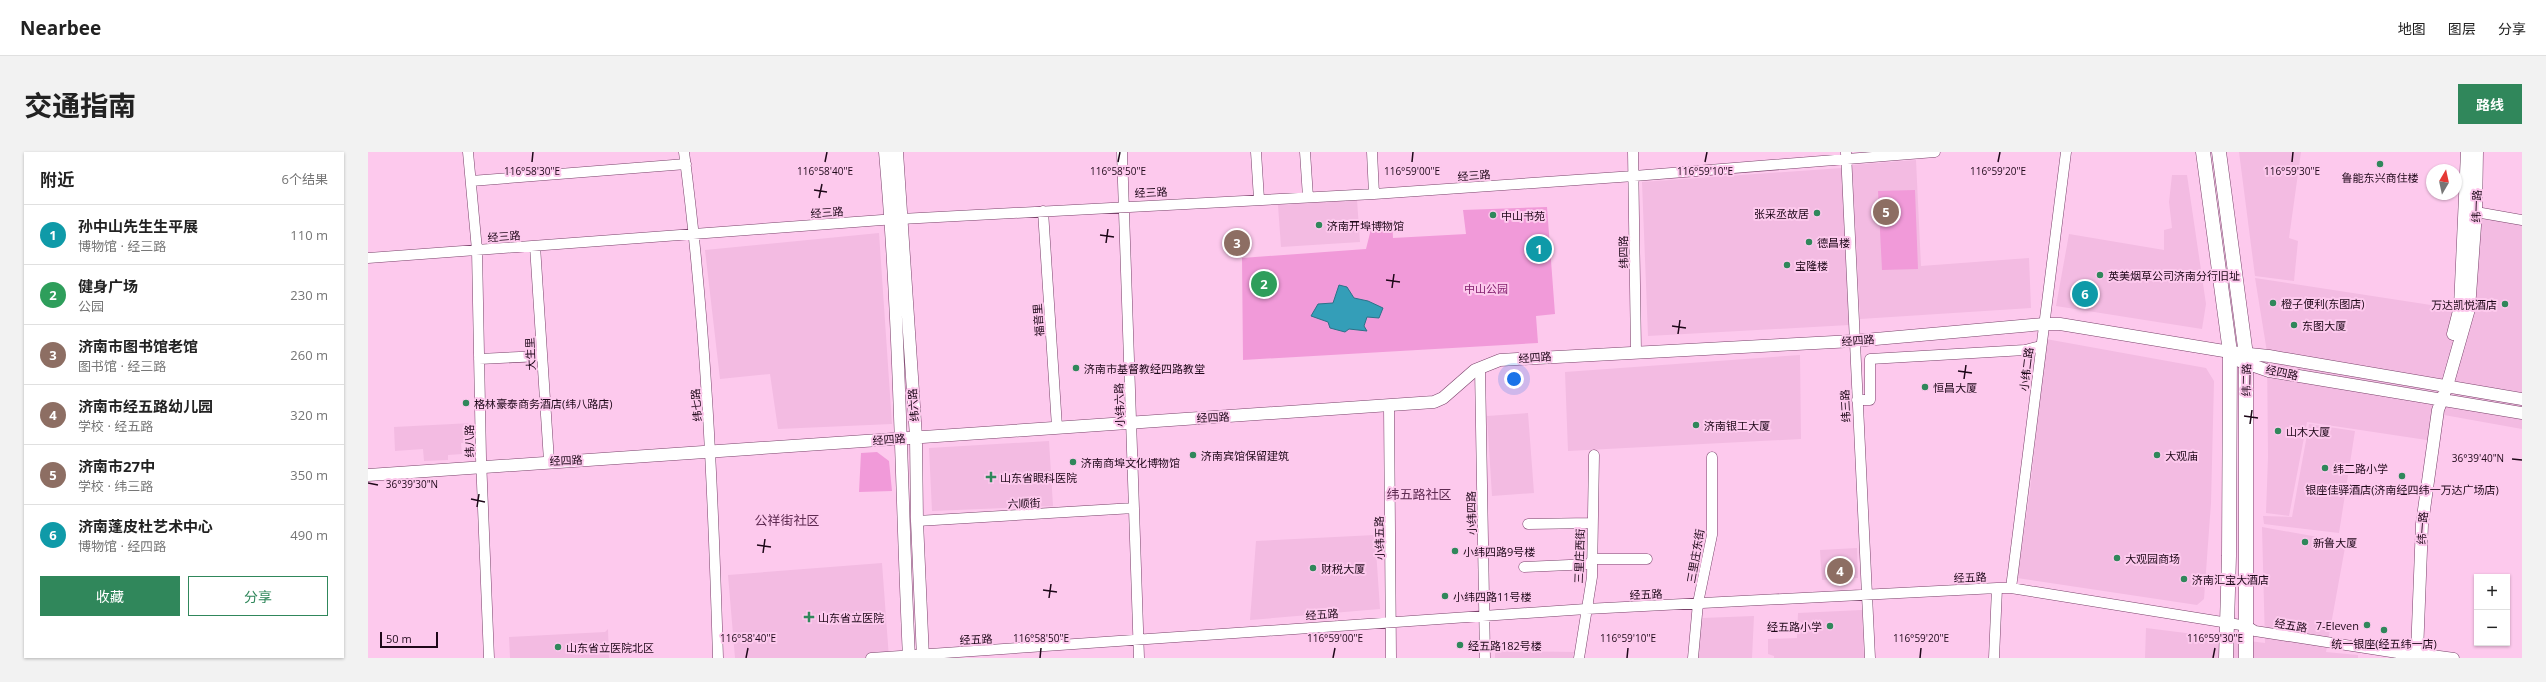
<!DOCTYPE html>
<html lang="zh">
<meta charset="utf-8">
<style>
:root{--surface:#fff;--page:#f2f2f2;--text:#222;--muted:#767676;--line:#e0e0e0;--accent:#30875b}
body{margin:0;font-family:"Open Sans","Noto Sans SC",sans-serif;background:var(--page);color:var(--text)}
.controls{position:absolute;right:12px;bottom:12px;display:grid;overflow:hidden;border-radius:0px;box-shadow:0 1px 3px #0004}
.controls button{width:36px;height:36px;display:grid;place-items:center;padding:0;border:0;border-bottom:1px solid var(--line);background:var(--surface);color:var(--text);font:20px sans-serif}
.compass{position:absolute;left:2058px;top:12px;width:36px;height:36px;border-radius:50%;background:var(--surface);box-shadow:0 1px 3px #0004;rotate:9deg}
.scale{position:absolute;left:12px;bottom:10px;width:58px;box-sizing:border-box;padding-left:4px;border:2px solid #1e0819;border-top:0;font-size:11px;line-height:14px;white-space:nowrap;color:#1e0819;-webkit-text-stroke:3px #fdc9ed;paint-order:stroke}
.you{position:absolute;left:1146px;top:227px;width:14px;height:14px;margin:-10px;border:3px solid #fff;border-radius:50%;background:#1a73e8;box-shadow:0 0 0 6px #1a73e833}
.badge{display:grid;place-items:center;width:26px;height:26px;border-radius:50%;background:var(--accent);color:#fff;font-size:13px;font-weight:700}
.pin{position:absolute;translate:-50% -50%;border:2px solid #fff;box-shadow:0 1px 4px #0006}
.list{margin:0;padding:0;list-style:none}
h2{display:flex;justify-content:space-between;align-items:center;height:52px;margin:0;padding:0 16px;font-size:17px}
h2 small{font-size:13px;font-weight:400;color:var(--muted)}
.list li{display:grid;grid-template-columns:26px 1fr auto;gap:12px;align-items:center;box-sizing:border-box;height:60px;padding:0 16px;border-top:1px solid var(--line)}
.list b{display:block;font-size:15px;white-space:nowrap}
.list p{margin:0;font-size:13px;white-space:nowrap;color:var(--muted)}
.list em{font-size:13px;font-style:normal;color:var(--muted)}
.actions{display:flex;gap:8px;padding:12px 16px}
.actions a{flex:1;padding:9px 0;border:1px solid var(--accent);border-radius:0px;text-align:center;font-size:14px;color:var(--accent)}
.actions .main{background:var(--accent);color:#fff}
.map{position:relative;flex:none;width:2154px;height:506px;overflow:hidden;border-radius:0px}
header{display:flex;align-items:center;gap:24px;box-sizing:border-box;height:56px;padding:0 20px;background:var(--surface);border-bottom:1px solid var(--line)}
header strong{font-size:19px}
nav{display:flex;gap:22px;margin-inline-start:auto;font-size:14px}
.intro{display:flex;align-items:center;justify-content:space-between;box-sizing:border-box;height:96px;padding:0 24px}
h1{margin:0;font-size:28px}
.button{padding:10px 18px;border-radius:0px;background:var(--accent);color:#fff;font-size:14px;font-weight:700}
main{display:flex;gap:24px;padding:0 24px}
aside{flex:1;background:var(--surface);border-radius:0px;box-shadow:0 1px 3px #0004}
.map>svg:first-child{display:block}
.built{fill:#f3bbe2}
.green{fill:#f19ad9}
.water{fill:#349eb8;stroke:#2d7188}
.lines{fill:none;stroke-linecap:round;stroke-linejoin:round}
.minor-casing{stroke:#79426a;stroke-width:11}
.major-casing{stroke:#79426a;stroke-width:13}
.highway-casing{stroke:#79426a;stroke-width:15}
.minor{stroke:#fff;stroke-width:10}
.major{stroke:#fff;stroke-width:12}
.highway{stroke:#fff;stroke-width:14}
.ticks{fill:none;stroke:#1e0819;stroke-width:1.5}
.poi-dot{fill:#30875b;stroke:#fdc9ed;stroke-width:1.5}
.labels{text-anchor:middle;dominant-baseline:central;stroke-width:4;stroke-linejoin:round;paint-order:stroke}
.street-label{font-size:11px;fill:#1e0819;stroke:#fdc9ed}
.poi-label{font-size:11px;fill:#1e0819;stroke:#fdc9ed;text-anchor:start}
.park-label{font-size:11px;fill:#83206e;stroke:#fdc9ed}
.quarter-label{font-size:13px;fill:#5e2a51;stroke:#fdc9ed}
.ticks-label{font-size:10px;text-anchor:middle;fill:#1e0819;stroke:#fdc9ed;stroke-width:4;stroke-linejoin:round;paint-order:stroke}
</style>
<header>
<strong>Nearbee</strong>
<nav><a>地图</a><a>图层</a><a>分享</a></nav>
</header>
<div class="intro"><h1>交通指南</h1><a class="button">路线</a></div>
<main>
<aside>
<h2>附近<small>6个结果</small></h2>
<ul class="list">
<li><span class="badge" style="background:#0f9aa8">1</span><div><b>孙中山先生生平展</b><p>博物馆 · 经三路</p></div><em>110 m</em></li>
<li><span class="badge" style="background:#2e9e5b">2</span><div><b>健身广场</b><p>公园</p></div><em>230 m</em></li>
<li><span class="badge" style="background:#8d6e63">3</span><div><b>济南市图书馆老馆</b><p>图书馆 · 经三路</p></div><em>260 m</em></li>
<li><span class="badge" style="background:#8d6e63">4</span><div><b>济南市经五路幼儿园</b><p>学校 · 经五路</p></div><em>320 m</em></li>
<li><span class="badge" style="background:#8d6e63">5</span><div><b>济南市27中</b><p>学校 · 纬三路</p></div><em>350 m</em></li>
<li><span class="badge" style="background:#0f9aa8">6</span><div><b>济南蓬皮杜艺术中心</b><p>博物馆 · 经四路</p></div><em>490 m</em></li>
</ul>
<div class="actions"><a class="main">收藏</a><a>分享</a></div>
</aside>
<div class="map">
<svg width="2154" height="506" viewBox="0 0 2154 506">
<rect width="100%" height="100%" fill="#fdc9ed"/>
<path class="built" d="M1871 0H1933L1921 86 1930 89 1926 129 1887 124Z
M1548 8 1553 114 1661 106 1663 156 1492 167 1484 13Z
M1474 16 1481 173 1280 184 1274 30Z
M1804 23H1819L1838 152 1834 177 1688 154 1701 82 1796 98V78L1804 76 1801 50Z
M989 48 992 90 913 95 910 53Z
M2108 62 2154 70V277L2076 263 2072 290 1939 270 1921 364 1898 361 1900 305 1899 200 1887 126 2102 159Z
M511 81 524 272 410 277 402 222 352 227 337 98Z
M1678 187 1838 216 1846 229 1843 351 1836 447 1829 453 1649 426 1662 339Z
M1432 203 1433 287 1200 299 1197 220Z
M1160 261 1166 341 1124 344 1119 264Z
M104 271 105 291H93L94 302 80 303V308L56 309 55 297 27 299 26 275Z
M1941 272 1987 279 1971 381 1896 372 1895 364 1924 365Z
M681 289 685 354 564 359 561 296Z
M1894 375 1978 390 1958 500 1990 503V506H1777L1778 476 1897 491Z
M1007 383 1012 457 882 468 888 389Z
M1489 396 1490 426 1454 428 1452 398Z
M514 411 521 506H367L360 423Z
M1494 458 1496 506H1406V504L1400 502V487L1429 486 1430 461Z
M1386 464 1384 506H1329L1334 466Z
M240 477 241 506H142L141 485 237 480Z
M1127 499 1206 500 1205 506H1127Z"/>
<path class="green" d="M1547 38 1550 117 1514 118 1510 39Z
M1179 55 1187 162 1168 164 1170 191 875 208 874 106 998 97 1005 69 1024 68 1025 86 1098 82 1095 58Z
M509 300 521 309 524 339 491 340 493 301Z"/>
<path class="water" d="M971 133 979 135 986 146 1000 149 1015 156 1011 166 999 165 996 174 999 179 981 177 977 180 962 176 960 170 943 164 950 152 965 151Z"/>
<g class="lines">
<defs>
<path id="minor" d="M100 0 109 98 113 306 121 506
M316 0C338 168 345 337 350 506
M754 0 771 506
M888 0 891 47
M937 0 940 45
M1004 0 1006 42
M1265 0 1268 200
M1478 1 1502 506
M103 29 318 12
M675 59 689 275
M2108 60 2154 68
M167 94 181 309
M0 106 514 68 1006 42 1266 24 1567 0
M111 207 174 204
M1112 216 1117 506
M1489 248H1502V207L1657 198 1673 194
M1021 254 1023 506
M549 369 766 356
M1160 372 1224 371
M1224 407H1279
M1156 415 1224 412
M1643 436 1698 0
M503 506 1218 457 1629 436H1643L1879 474 1887 479 2042 503 2049 501 2086 506
M1211 506 1224 425 1226 303
M1325 506 1330 451 1344 383V305
M1626 506 1629 436"/>
<path id="major" d="M517 0C532 168 533 337 541 506
M529 0 548 285 549 369 555 506
M2085 182 2092 155 2099 0
M1869 208 1901 219 2154 261
M0 323 1066 250 1075 246 1107 218 1132 208 1485 189 1676 172H1692L1862 200 1901 204 2154 247
M2051 506 2049 501 2054 372 2070 258 2079 234 2101 157 2108 60 2109 0"/>
<path id="highway" d="M1835 0 1862 200 1861 404 1858 506
M1851 0 1878 203V506"/>
</defs>
<use href="#minor" class="minor-casing"/>
<use href="#major" class="major-casing"/>
<use href="#highway" class="highway-casing"/>
<use href="#minor" class="minor"/>
<use href="#major" class="major"/>
<use href="#highway" class="highway"/>
</g>
<path class="ticks" d="M164 10 165 0M457 10 459 0M750 10 752 0M1044 10 1045 0M1337 10 1339 0M1630 10 1632 0M1924 10 1925 0M446 38 459 40M451 46 454 32M732 83 746 85M738 91 740 77M1018 128 1032 130M1024 136 1026 122M1304 174 1318 176M1310 182 1312 168M1590 219 1604 221M1596 227 1598 213M1876 264 1890 266M1882 272 1884 258M2144 307 2154 308M0 331 10 333M103 347 117 350M109 355 111 342M389 393 403 395M395 401 397 387M675 438 689 440M681 446 683 432M378 506 380 496M672 506 673 496M965 506 967 496M1259 506 1260 496M1552 506 1553 496M1845 506 1847 496"/>
<g class="poi-dot">
<circle cx="2012" cy="12" r="4"/>
<circle cx="1449" cy="61" r="4"/>
<circle cx="1125" cy="63" r="4"/>
<circle cx="951" cy="73" r="4"/>
<circle cx="1441" cy="90" r="4"/>
<circle cx="1419" cy="113" r="4"/>
<circle cx="1732" cy="123" r="4"/>
<circle cx="1905" cy="151" r="4"/>
<circle cx="2137" cy="152" r="4"/>
<circle cx="1926" cy="173" r="4"/>
<circle cx="708" cy="216" r="4"/>
<circle cx="1557" cy="235" r="4"/>
<circle cx="98" cy="251" r="4"/>
<circle cx="1328" cy="273" r="4"/>
<circle cx="1910" cy="279" r="4"/>
<circle cx="825" cy="303" r="4"/>
<circle cx="1789" cy="303" r="4"/>
<circle cx="705" cy="310" r="4"/>
<circle cx="1957" cy="316" r="4"/>
<circle cx="2034" cy="324" r="4"/>
<path d="M621 319h4v4h4v4h-4v4h-4v-4h-4v-4h4z"/>
<circle cx="1937" cy="390" r="4"/>
<circle cx="1087" cy="399" r="4"/>
<circle cx="1749" cy="406" r="4"/>
<circle cx="945" cy="416" r="4"/>
<circle cx="1816" cy="427" r="4"/>
<circle cx="1077" cy="444" r="4"/>
<path d="M439 459h4v4h4v4h-4v4h-4v-4h-4v-4h4z"/>
<circle cx="1999" cy="473" r="4"/>
<circle cx="1462" cy="474" r="4"/>
<circle cx="2016" cy="478" r="4"/>
<circle cx="1092" cy="493" r="4"/>
<circle cx="190" cy="495" r="4"/>
</g>
<g class="labels">
<g class="street-label">
<text transform="translate(1106 23) rotate(-4)">经三路</text>
<text transform="translate(783 40) rotate(-3)">经三路</text>
<text transform="translate(2108 54) rotate(-88)">纬一路</text>
<text transform="translate(459 60) rotate(-4)">经三路</text>
<text transform="translate(136 84) rotate(-4)">经三路</text>
<text transform="translate(1255 100) rotate(-91)">纬四路</text>
<text transform="translate(670 168) rotate(-94)">福音里</text>
<text transform="translate(1490 188) rotate(-4)">经四路</text>
<text transform="translate(162 202) rotate(-93)">大生里</text>
<text transform="translate(1167 205) rotate(-4)">经四路</text>
<text transform="translate(1658 217) rotate(-83)">小纬二路</text>
<text transform="translate(1914 220) rotate(12)">经四路</text>
<text transform="translate(1878 228) rotate(-89)">纬二路</text>
<text transform="translate(328 253) rotate(-94)">纬七路</text>
<text transform="translate(545 253) rotate(-94)">纬六路</text>
<text transform="translate(751 253) rotate(-92)">小纬六路</text>
<text transform="translate(1477 254) rotate(-93)">纬三路</text>
<text transform="translate(845 265) rotate(-3)">经四路</text>
<text transform="translate(521 287) rotate(-4)">经四路</text>
<text transform="translate(101 289) rotate(-91)">纬八路</text>
<text transform="translate(198 308) rotate(-3)">经四路</text>
<text transform="translate(656 351) rotate(-3)">六顺街</text>
<text transform="translate(1103 361) rotate(-91)">小纬四路</text>
<text transform="translate(2054 376) rotate(-86)">纬一路</text>
<text transform="translate(1011 386) rotate(-91)">小纬五路</text>
<text transform="translate(1211 404) rotate(-88)">三里庄西街</text>
<text transform="translate(1327 404) rotate(-80)">三里庄东街</text>
<text transform="translate(1602 425) rotate(-2)">经五路</text>
<text transform="translate(1278 442) rotate(-3)">经五路</text>
<text transform="translate(954 462) rotate(-4)">经五路</text>
<text transform="translate(1923 473) rotate(9)">经五路</text>
<text transform="translate(608 487) rotate(-3)">经五路</text>
</g>
<g class="poi-label">
<text x="2012" y="25" text-anchor="middle">鲁能东兴商住楼</text>
<text x="1441" y="61" text-anchor="end">张采丞故居</text>
<text x="1133" y="63">中山书苑</text>
<text x="959" y="73">济南开埠博物馆</text>
<text x="1449" y="90">德昌楼</text>
<text x="1427" y="113">宝隆楼</text>
<text x="1740" y="123">英美烟草公司济南分行旧址</text>
<text x="1913" y="151">橙子便利(东图店)</text>
<text x="2129" y="152" text-anchor="end">万达凯悦酒店</text>
<text x="1934" y="173">东图大厦</text>
<text x="716" y="216">济南市基督教经四路教堂</text>
<text x="1565" y="235">恒昌大厦</text>
<text x="106" y="251">格林豪泰商务酒店(纬八路店)</text>
<text x="1336" y="273">济南银工大厦</text>
<text x="1918" y="279">山木大厦</text>
<text x="833" y="303">济南宾馆保留建筑</text>
<text x="1797" y="303">大观庙</text>
<text x="713" y="310">济南商埠文化博物馆</text>
<text x="1965" y="316">纬二路小学</text>
<text x="632" y="325">山东省眼科医院</text>
<text x="2034" y="337" text-anchor="middle">银座佳驿酒店(济南经四纬一万达广场店)</text>
<text x="1945" y="390">新鲁大厦</text>
<text x="1095" y="399">小纬四路9号楼</text>
<text x="1757" y="406">大观园商场</text>
<text x="953" y="416">财税大厦</text>
<text x="1824" y="427">济南汇宝大酒店</text>
<text x="1085" y="444">小纬四路11号楼</text>
<text x="450" y="465">山东省立医院</text>
<text x="1991" y="473" text-anchor="end">7-Eleven</text>
<text x="1454" y="474" text-anchor="end">经五路小学</text>
<text x="2016" y="491" text-anchor="middle">统一银座(经五纬一店)</text>
<text x="1100" y="493">经五路182号楼</text>
<text x="198" y="495">山东省立医院北区</text>
</g>
<g class="park-label">
<text x="1118" y="136">中山公园</text>
</g>
<g class="quarter-label">
<text x="1051" y="342">纬五路社区</text>
<text x="419" y="368">公祥街社区</text>
</g>
</g>
<g class="ticks-label">
<text x="164" y="23">116°58'30"E</text>
<text x="457" y="23">116°58'40"E</text>
<text x="750" y="23">116°58'50"E</text>
<text x="1044" y="23">116°59'00"E</text>
<text x="1337" y="23">116°59'10"E</text>
<text x="1630" y="23">116°59'20"E</text>
<text x="1924" y="23">116°59'30"E</text>
<text x="2110" y="310">36°39'40"N</text>
<text x="44" y="336">36°39'30"N</text>
<text x="380" y="490">116°58'40"E</text>
<text x="673" y="490">116°58'50"E</text>
<text x="967" y="490">116°59'00"E</text>
<text x="1260" y="490">116°59'10"E</text>
<text x="1553" y="490">116°59'20"E</text>
<text x="1847" y="490">116°59'30"E</text>
</g>
</svg>
<div class="controls">
<button>+</button>
<button>−</button>
</div>
<svg class="compass" viewBox="-18 -18 36 36"><path d="M0-13l5 13h-10z" fill="#e53935"/><path d="M0 13l5-13h-10z" fill="#767676"/></svg>
<div class="scale">50 m</div>
<div class="you"></div>
<div class="pin badge" style="left:1171px;top:97px;background:#0f9aa8">1</div>
<div class="pin badge" style="left:896px;top:132px;background:#2e9e5b">2</div>
<div class="pin badge" style="left:869px;top:91px;background:#8d6e63">3</div>
<div class="pin badge" style="left:1472px;top:419px;background:#8d6e63">4</div>
<div class="pin badge" style="left:1518px;top:60px;background:#8d6e63">5</div>
<div class="pin badge" style="left:1717px;top:142px;background:#0f9aa8">6</div>
</div>
</main>
